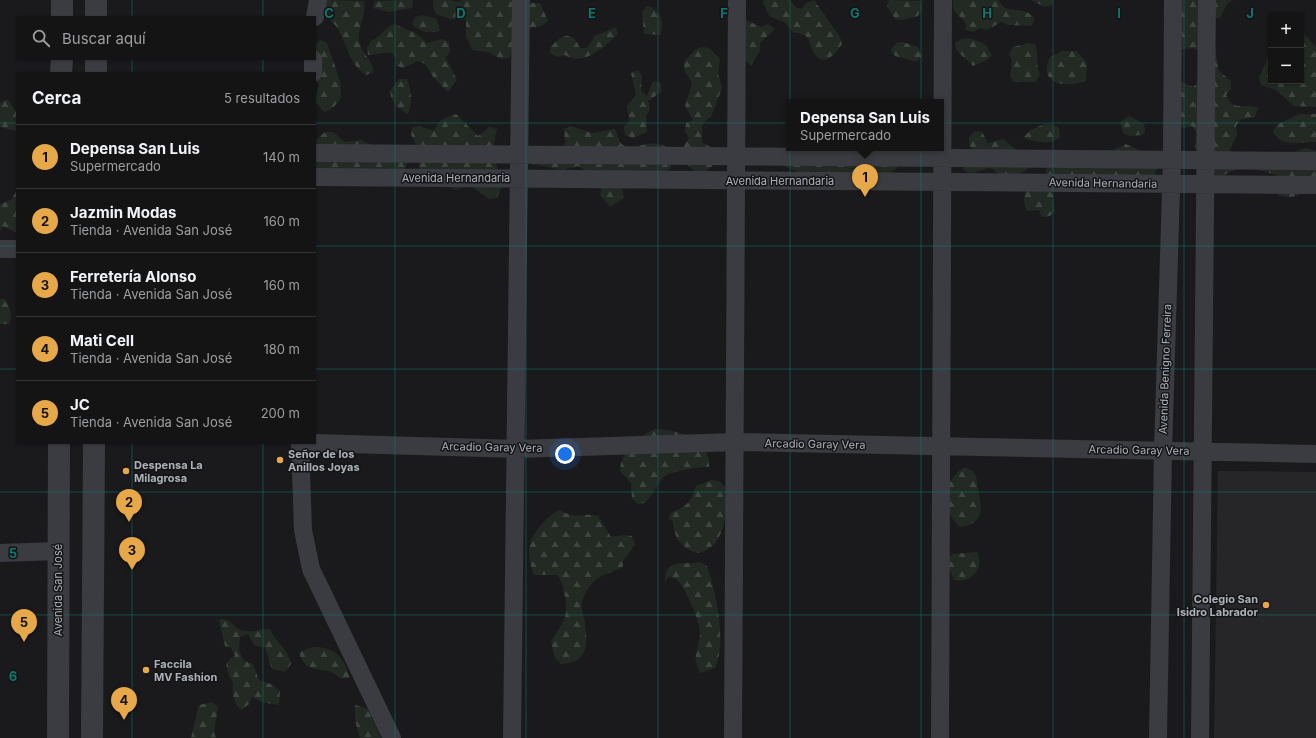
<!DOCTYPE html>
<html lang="es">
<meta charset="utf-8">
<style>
:root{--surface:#141415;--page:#212122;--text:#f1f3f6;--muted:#9d9ea0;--line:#333334;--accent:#e6a848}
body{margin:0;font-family:Inter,sans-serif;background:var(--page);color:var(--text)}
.controls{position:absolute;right:12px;top:12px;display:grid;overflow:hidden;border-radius:0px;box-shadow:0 1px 3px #0004}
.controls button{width:36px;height:36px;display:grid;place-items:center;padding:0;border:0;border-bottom:1px solid var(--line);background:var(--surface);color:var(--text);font:20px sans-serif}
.you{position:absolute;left:565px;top:454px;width:14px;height:14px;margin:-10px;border:3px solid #fff;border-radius:50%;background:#1a73e8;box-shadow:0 0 0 6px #1a73e833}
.badge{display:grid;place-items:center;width:26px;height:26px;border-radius:50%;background:var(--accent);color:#111;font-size:13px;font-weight:700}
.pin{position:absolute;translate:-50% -33px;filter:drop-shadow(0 1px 2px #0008)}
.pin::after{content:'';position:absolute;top:21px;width:14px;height:12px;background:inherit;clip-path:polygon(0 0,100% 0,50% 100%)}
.popup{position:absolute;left:786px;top:99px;width:158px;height:52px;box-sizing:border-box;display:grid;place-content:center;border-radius:0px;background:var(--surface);filter:drop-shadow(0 1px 3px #0005);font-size:13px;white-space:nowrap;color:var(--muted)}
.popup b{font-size:15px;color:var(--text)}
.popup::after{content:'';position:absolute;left:50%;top:100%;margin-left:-8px;border:8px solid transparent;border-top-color:var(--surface)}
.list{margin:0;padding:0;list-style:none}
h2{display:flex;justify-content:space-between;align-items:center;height:52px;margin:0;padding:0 16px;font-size:17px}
h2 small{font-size:13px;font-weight:400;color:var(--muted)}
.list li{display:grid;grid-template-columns:26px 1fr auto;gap:12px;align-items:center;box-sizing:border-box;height:64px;padding:0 16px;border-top:1px solid var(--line)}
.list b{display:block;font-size:15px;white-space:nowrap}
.list p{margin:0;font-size:13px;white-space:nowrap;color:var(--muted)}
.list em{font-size:13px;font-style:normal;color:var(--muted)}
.icon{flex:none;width:22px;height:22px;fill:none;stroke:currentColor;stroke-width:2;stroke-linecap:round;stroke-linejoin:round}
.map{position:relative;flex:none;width:1316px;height:738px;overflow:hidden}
.search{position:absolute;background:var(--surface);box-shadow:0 1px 3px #0004;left:16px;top:16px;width:300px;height:44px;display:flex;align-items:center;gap:10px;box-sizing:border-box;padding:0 14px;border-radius:0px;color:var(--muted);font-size:15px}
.panel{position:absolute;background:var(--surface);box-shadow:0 1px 3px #0004;left:16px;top:72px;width:300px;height:372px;border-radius:0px}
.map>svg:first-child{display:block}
.built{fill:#262629}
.forest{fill:url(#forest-firs)}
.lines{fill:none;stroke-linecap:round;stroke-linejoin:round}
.minor{stroke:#3b3c41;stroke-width:18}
.tertiary{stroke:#3b3c41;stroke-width:22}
.grid{fill:none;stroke:#0f766e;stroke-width:1;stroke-opacity:0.55}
.poi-dot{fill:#e6a848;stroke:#151517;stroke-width:1.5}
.labels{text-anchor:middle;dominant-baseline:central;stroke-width:3;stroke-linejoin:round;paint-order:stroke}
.street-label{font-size:11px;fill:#adb2ba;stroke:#151517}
.poi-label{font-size:11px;font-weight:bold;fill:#adb2ba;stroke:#151517;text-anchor:start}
.grid-label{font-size:13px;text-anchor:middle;font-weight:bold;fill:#0f766e;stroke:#151517;stroke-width:3;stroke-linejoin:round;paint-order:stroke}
</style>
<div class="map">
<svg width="1316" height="738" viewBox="0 0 1316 738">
<defs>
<pattern id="forest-firs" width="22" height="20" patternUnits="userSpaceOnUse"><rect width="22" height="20" fill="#222a23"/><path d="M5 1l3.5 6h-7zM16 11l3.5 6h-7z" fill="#3f4641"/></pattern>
</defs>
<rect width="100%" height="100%" fill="#1a1a1c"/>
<path class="built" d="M1218 471 1316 472V738H1214Z"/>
<path class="forest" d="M324 0 364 1C367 15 358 25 359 38 359 51 372 59 374 72L366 75C349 64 348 47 339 31 336 24 327 18 322 13Z
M413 0 412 8 388 12 373 8 375 1Z
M433 0H451L455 2 464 0H521L510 58 501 59 488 52 472 50 466 36V20L451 19 436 14 433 7Z
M764 0H790L795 7 802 9 806 3 814 0 840 37 842 44C836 53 824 69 814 53 811 49 811 43 808 38 805 34 799 33 794 33L784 22 769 16 763 2Z
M889 0 921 1 922 9 918 16 902 20 895 19 887 6Z
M953 0H999C1004 17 1024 3 1035 19L1031 26 1008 25 1001 22 987 30 980 28 973 32 966 30 965 22 954 11Z
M1031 0H1053L1052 5 1045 7Z
M1171 0H1233L1227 4 1220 18H1205L1200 52 1194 48 1172 50Z
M528 3H540L548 21 541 26 529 28Z
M647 6C661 10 665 21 660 35L644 34 642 11Z
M422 15 437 19 440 31C429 34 419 32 412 24L415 17Z
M746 20 761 27 768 24 775 29 760 43V51L751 65 745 61 740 24Z
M394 24 416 33 427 43 442 39 449 42 450 51 446 58 457 80 448 92 433 77 425 64 418 61 403 68 395 65 396 58 391 52 368 55 367 48 371 41C381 37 384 28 394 24Z
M616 27 618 34C605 47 583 67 565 55L557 57 550 53 551 46C563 35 571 29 580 48H587L595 36Z
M1301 33H1303L1316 47V107L1294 106 1276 90 1261 85 1259 77 1271 52V81H1301Z
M970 38 985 44 992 55 987 60 973 66 956 50 955 43 961 39Z
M320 40 327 43C331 56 343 83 341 95 340 103 331 110 324 112L315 101 319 85 316 79 315 45Z
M903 42 918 47 922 56 917 62 895 56 891 50 896 43Z
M1028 43 1035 44C1039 55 1035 64 1040 74L1036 82H1013L1010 76 1012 61 1009 54 1013 47Z
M701 47 709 48 720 59 718 74 722 88 711 117 705 121 702 127V143C727 152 717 165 699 176L688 165 681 151 689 138 685 131 686 123 693 120 685 106 692 83 684 70V62L695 50Z
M1215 48 1219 71 1231 81V89L1226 95C1234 114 1244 101 1258 108L1255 117 1240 120 1236 126 1237 135 1230 150C1237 156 1238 161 1235 170L1221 176 1213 174 1195 148 1196 132 1192 126 1184 128 1177 127 1179 81 1193 87 1204 77Z
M1062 51H1077L1087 63 1086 81C1076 85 1051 88 1047 73 1046 69 1048 62 1049 58Z
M638 70 642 75 641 91 647 96 653 81 661 83V92L648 101 650 109 646 116 647 132 633 138 625 135 624 127 629 121 627 106 636 95 631 73Z
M399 79H407C411 90 413 103 408 114 398 109 391 102 390 91Z
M5 100H8L17 113V131L0 127V103Z
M456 114 478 136 490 127 497 129 492 153 503 184 497 198 489 199 470 185 456 190 442 184 420 185 418 148 411 135 412 128 419 126 434 131C438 120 445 118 456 114Z
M1300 114H1316V142C1301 142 1277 148 1273 130L1278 124Z
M1129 116 1144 124 1145 132 1142 135 1130 136 1123 133 1120 122Z
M1044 124H1052L1059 128 1060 137C1049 147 1036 141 1023 138L1031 130Z
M571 126 592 133 615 129 621 144C639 152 652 134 672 151L671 169 643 178 630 170 621 183 624 198 610 207 600 195 604 181 578 166 563 170 532 164 535 149H559L565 144 564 129Z
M975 131 982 132 988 143 1003 139 1034 164C1025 171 1012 181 1000 175 996 172 994 169 989 168 981 170 969 177 963 169L965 161 976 150 970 147C968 139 968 137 975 131Z
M326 132H333L345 142 361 140 408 162 401 176 388 168 315 170C315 164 317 156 316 150 316 141 316 137 326 132Z
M1126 144 1147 154 1158 165 1153 179 1116 181 1102 174 1079 179 1048 178 1046 170 1052 155 1105 154Z
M816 148H858C862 151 862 149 867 148 880 146 893 152 899 164L895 170 882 176C850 158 861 179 835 185L816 171 801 173 774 162 812 151Z
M1306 148 1316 151V186L1312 182C1300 197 1298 198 1279 196L1274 190 1277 175 1256 169 1285 155Z
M1032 180 1044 182 1053 195 1055 211 1050 216 1042 217 1039 210 1027 211C1021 198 1025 191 1032 180Z
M16 192 17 233 3 226 0 231V204L11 200Z
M0 299H5C10 308 13 314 9 324H0Z
M655 429C680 430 711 438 709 467 700 467 671 471 664 477 657 484 653 495 645 503L638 504 632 499 631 483 620 471C620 453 640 435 655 429Z
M964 468C967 469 970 469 973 471 977 475 977 483 978 489 982 508 985 524 960 527 941 511 941 481 964 468Z
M711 480 719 481 725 487C727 501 727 514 723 527 718 546 699 563 683 545 681 543 678 541 677 538 674 533 674 526 672 520L668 519 672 512C689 505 690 503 696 486Z
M560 510C575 520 583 512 598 516L611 537 623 535 632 536 635 545 623 561V567C610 574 600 573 590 586 587 590 582 599 582 603 581 607 583 614 584 618 588 641 590 663 561 664L555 658 551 642C555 634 560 628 564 620 569 608 564 586 558 575H534C530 566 528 554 530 544 533 532 549 514 560 510Z
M977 552C985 568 971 584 954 580L948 565 949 557 953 554Z
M700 562 707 566C716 591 727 644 715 668L700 673C691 655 699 651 700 634 701 623 685 587 677 580 675 578 671 578 668 577L665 582C665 556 684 566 700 562Z
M223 619C232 620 232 625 239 629 248 634 260 629 270 629 277 644 288 648 291 664L285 672 272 669 265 648 254 645 248 634 240 637 239 650 243 660 253 664 259 680 273 685 280 691 279 705 261 702 252 697 249 704 241 710C233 702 232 694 233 683L229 676 226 664 231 658 235 656 231 648 225 646 219 620Z
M313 647C335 647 344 657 350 678L342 679C337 677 334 672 328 671 313 668 304 670 299 652Z
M212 702 218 707 214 732 216 738H191L199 705Z
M355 705 368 709 381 738H360L355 721Z"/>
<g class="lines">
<path class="minor" d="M315 17 318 0
M313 73V59
M315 153 1316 161
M315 177 1316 185
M0 249H17
M300 443 303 530 311 569 392 738
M315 443 517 449 735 442 1316 454
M0 553 59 551
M512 738 521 0
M733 738 737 0
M940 738 943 0
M1158 738 1163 451 1172 159 1173 0
M1200 738 1207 0"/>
<path class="tertiary" d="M62 17V0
M96 17V0
M61 73 62 59
M96 73V59
M58 738 59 443
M92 738 94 443"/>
</g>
<path class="grid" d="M132 0V17M263 0V17M395 0V738M526 0V738M658 0V738M790 0V738M921 0V738M1053 0V738M1184 0V738M132 59V73M263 59V73M0 123H17M315 123H1316M0 246H17M315 246H1316M0 369H17M315 369H1316M132 443V738M263 443V738M0 492H1316M0 615H1316"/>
<g class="poi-dot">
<circle cx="280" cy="460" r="4"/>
<circle cx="126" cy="471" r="4"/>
<circle cx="1266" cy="605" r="4"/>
<circle cx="146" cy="670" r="4"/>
</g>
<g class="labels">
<g class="street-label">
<text x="456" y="178">Avenida Hernandaria</text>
<text x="780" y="181">Avenida Hernandaria</text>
<text transform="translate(1103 183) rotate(1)">Avenida Hernandaria</text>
<text transform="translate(1165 369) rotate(-88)">Avenida Benigno Ferreira</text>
<text transform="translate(815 444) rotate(1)">Arcadio Garay Vera</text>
<text transform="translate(492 447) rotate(1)">Arcadio Garay Vera</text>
<text transform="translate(1139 450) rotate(1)">Arcadio Garay Vera</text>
<text transform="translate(58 590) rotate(-90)">Avenida San José</text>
</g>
<g class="poi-label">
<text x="288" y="454">Señor de los<tspan x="288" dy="13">Anillos Joyas</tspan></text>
<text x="134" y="465">Despensa La<tspan x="134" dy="13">Milagrosa</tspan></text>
<text x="1258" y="599" text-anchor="end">Colegio San<tspan x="1258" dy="13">Isidro Labrador</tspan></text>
<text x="154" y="664">Faccila<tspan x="154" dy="13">MV Fashion</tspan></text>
</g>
</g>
<g class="grid-label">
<text x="329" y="18">C</text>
<text x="461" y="18">D</text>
<text x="592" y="18">E</text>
<text x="724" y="18">F</text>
<text x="855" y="18">G</text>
<text x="987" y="18">H</text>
<text x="1119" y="18">I</text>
<text x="1250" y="18">J</text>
<text x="13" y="558">5</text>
<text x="13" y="681">6</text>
</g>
</svg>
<div class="controls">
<button>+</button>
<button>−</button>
</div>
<div class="you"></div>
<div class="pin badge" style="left:865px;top:197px">1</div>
<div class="popup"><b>Depensa San Luis</b>Supermercado</div>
<div class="pin badge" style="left:129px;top:522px">2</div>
<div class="pin badge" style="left:132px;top:570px">3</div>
<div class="pin badge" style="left:124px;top:720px">4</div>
<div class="pin badge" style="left:24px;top:642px">5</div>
<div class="search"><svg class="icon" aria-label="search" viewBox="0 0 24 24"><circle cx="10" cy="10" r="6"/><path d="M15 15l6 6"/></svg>Buscar aquí</div>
<section class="panel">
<h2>Cerca<small>5 resultados</small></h2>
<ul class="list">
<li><span class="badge">1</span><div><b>Depensa San Luis</b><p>Supermercado</p></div><em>140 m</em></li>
<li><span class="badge">2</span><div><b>Jazmin Modas</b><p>Tienda · Avenida San José</p></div><em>160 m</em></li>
<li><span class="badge">3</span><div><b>Ferretería Alonso</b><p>Tienda · Avenida San José</p></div><em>160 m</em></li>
<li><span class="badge">4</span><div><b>Mati Cell</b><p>Tienda · Avenida San José</p></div><em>180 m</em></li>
<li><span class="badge">5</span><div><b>JC</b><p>Tienda · Avenida San José</p></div><em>200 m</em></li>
</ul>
</section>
</div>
